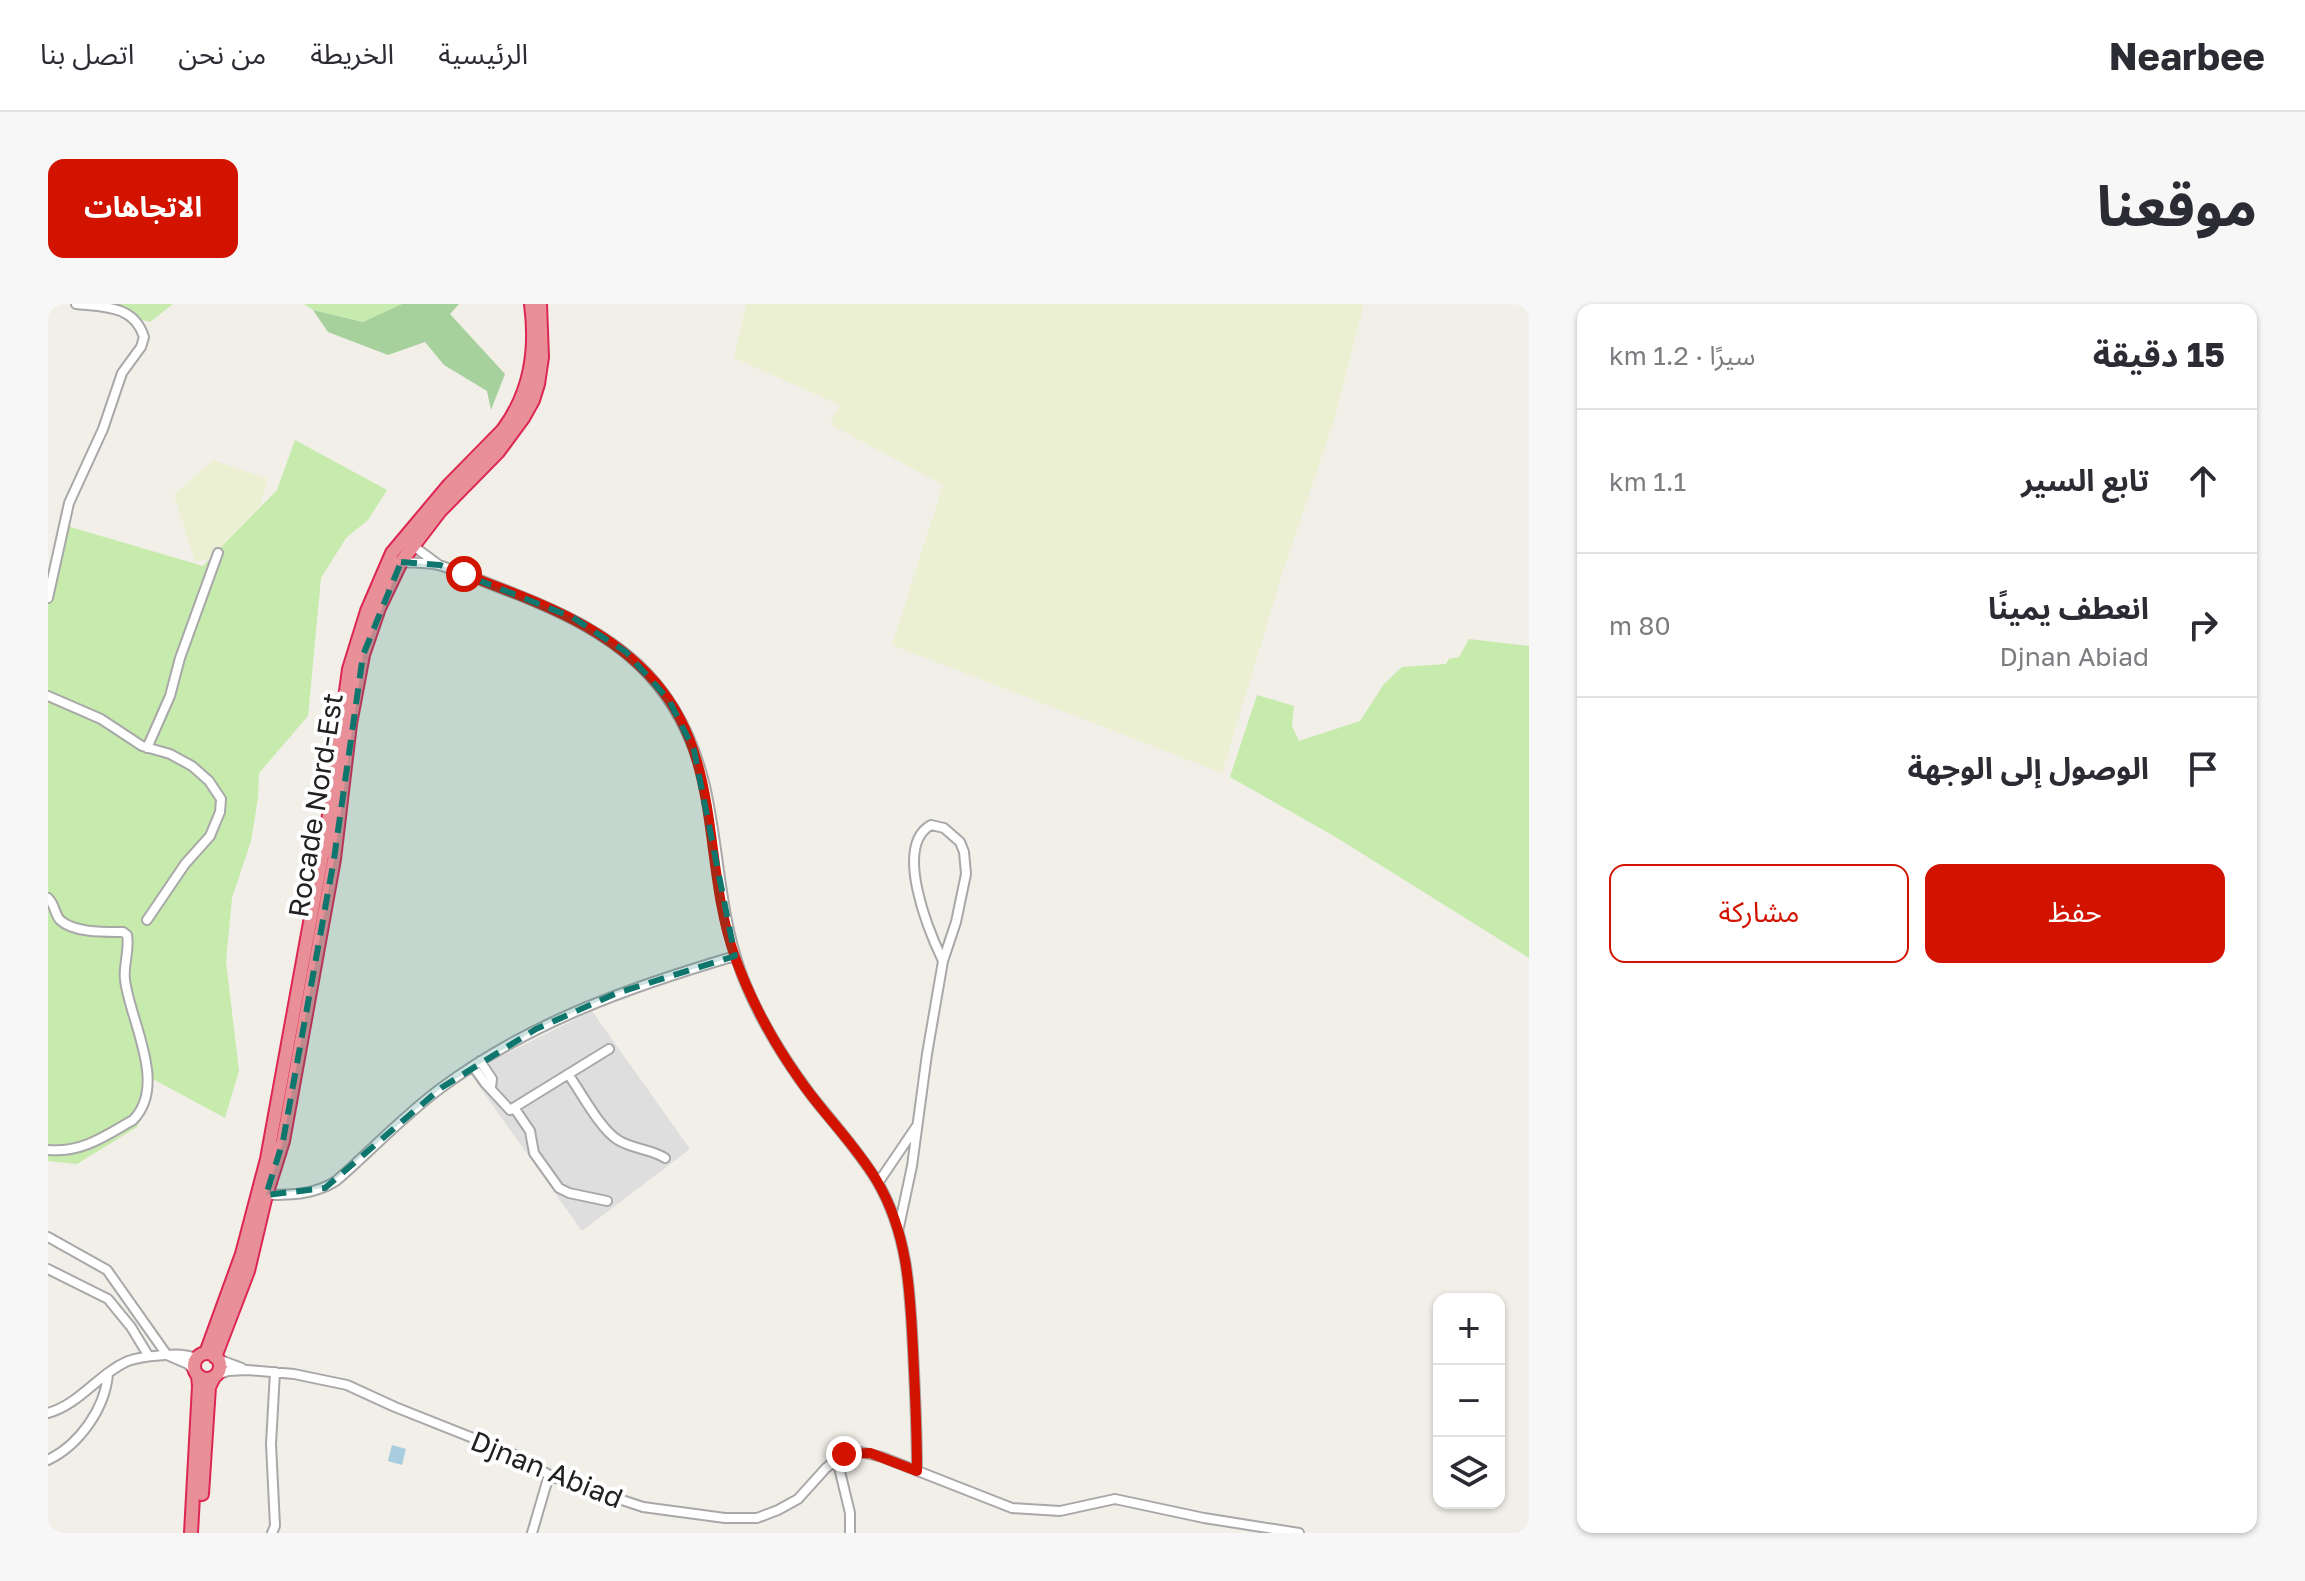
<!DOCTYPE html>
<html lang="ar">
<meta charset="utf-8">
<style>
:root{--surface:#fff;--page:#f7f7f7;--text:#2b2b33;--muted:#7c7c81;--line:#e1e1e2;--accent:#d11300}
body{margin:0;font-family:"Golos Text","Noto Sans Arabic",sans-serif;background:var(--page);color:var(--text);direction:rtl}
.controls{position:absolute;right:24px;bottom:24px;display:grid;overflow:hidden;border-radius:16px;box-shadow:0 2px 6px #0004}
.controls button{width:72px;height:72px;display:grid;place-items:center;padding:0;border:0;border-bottom:2px solid var(--line);background:var(--surface);color:var(--text);font:40px sans-serif}
.stop{position:absolute;width:24px;height:24px;margin:-18px;border:6px solid #d11300;border-radius:50%;background:#fff}
.stop.end{background:#d11300;border-color:#fff;box-shadow:0 2px 8px #0008}
.list{margin:0;padding:0;list-style:none}
h2{display:flex;justify-content:space-between;align-items:center;height:104px;margin:0;padding:0 32px;font-size:34px}
h2 small{font-size:26px;font-weight:400;color:var(--muted)}
.list li{display:grid;grid-template-columns:52px 1fr auto;gap:24px;align-items:center;box-sizing:border-box;height:144px;padding:0 32px;border-top:2px solid var(--line)}
.list b{display:block;font-size:30px;white-space:nowrap}
.list p{margin:0;font-size:26px;white-space:nowrap;color:var(--muted)}
.list em{font-size:26px;font-style:normal;color:var(--muted)}
.actions{display:flex;gap:16px;padding:24px 32px}
.actions a{flex:1;padding:18px 0;border:2px solid var(--accent);border-radius:16px;text-align:center;font-size:28px;color:var(--accent)}
.actions .main{background:var(--accent);color:#fff}
.icon{flex:none;width:44px;height:44px;fill:none;stroke:currentColor;stroke-width:2;stroke-linecap:round;stroke-linejoin:round}
.map{position:relative;flex:none;width:1481px;height:1229px;overflow:hidden;direction:ltr;border-radius:16px}
header{display:flex;align-items:center;gap:48px;box-sizing:border-box;height:112px;padding:0 40px;background:var(--surface);border-bottom:2px solid var(--line)}
header strong{font-size:38px}
nav{display:flex;gap:44px;margin-inline-start:auto;font-size:28px}
.intro{display:flex;align-items:center;justify-content:space-between;box-sizing:border-box;height:192px;padding:0 48px}
h1{margin:0;font-size:56px}
.button{padding:20px 36px;border-radius:16px;background:var(--accent);color:#fff;font-size:28px;font-weight:700}
main{display:flex;gap:48px;padding:0 48px}
aside{flex:1;background:var(--surface);border-radius:16px;box-shadow:0 2px 6px #0004}
.map>svg:first-child{display:block}
.residential{fill:#dfdede}
.farmland{fill:#ebf0d3}
.grass{fill:#c6ebad}
.forest{fill:#a6d19c}
.water{fill:#a7cddf}
.lines{fill:none;stroke-linecap:round;stroke-linejoin:round}
.minor-casing{stroke:#a8a8a8;stroke-width:12}
.highway-casing{stroke:#de2654;stroke-width:16}
.minor{stroke:#fff;stroke-width:8}
.highway{stroke:#e98f97;stroke-width:12}
.route{stroke:#d11300;stroke-width:10}
.marked{fill:#0f766e;fill-opacity:0.2;stroke:#0f766e;stroke-width:6;stroke-dasharray:16 10;stroke-linejoin:round}
.labels{text-anchor:middle;dominant-baseline:central;stroke-width:8;stroke-linejoin:round;paint-order:stroke}
.street-label{font-size:28px;fill:#212121;stroke:#fff}
</style>
<header>
<strong>Nearbee</strong>
<nav><a>الرئيسية</a><a>الخريطة</a><a>من نحن</a><a>اتصل بنا</a></nav>
</header>
<div class="intro"><h1>موقعنا</h1><a class="button">الاتجاهات</a></div>
<main>
<aside>
<h2>15 دقيقة<small>سيرًا · 1.2 km</small></h2>
<ul class="list">
<li><svg class="icon" aria-label="ahead" viewBox="0 0 24 24"><path d="M12 20V5M6 11l6-6 6 6"/></svg><div><b>تابع السير</b></div><em>1.1 km</em></li>
<li><svg class="icon" aria-label="right" viewBox="0 0 24 24"><path d="M7 20v-9h11M14 6l5 5-5 5"/></svg><div><b>انعطف يمينًا</b><p>Djnan Abiad</p></div><em>80 m</em></li>
<li><svg class="icon" aria-label="arrive" viewBox="0 0 24 24"><path d="M6 21V4h12l-3 4 3 4H6"/></svg><div><b>الوصول إلى الوجهة</b></div></li>
</ul>
<div class="actions"><a class="main">حفظ</a><a>مشاركة</a></div>
</aside>
<div class="map">
<svg width="1481" height="1229" viewBox="0 0 1481 1229">
<rect width="100%" height="100%" fill="#f1efe7"/>
<path class="residential" d="M544 707 642 845 534 927 421 768Z"/>
<path class="farmland" d="M698 0H1316L1287 113 1232 277 1174 469 844 341 895 181 782 120 792 101 686 54Z
M165 156 220 175 208 212 173 253 147 257 126 191Z"/>
<path class="grass" d="M38 0H125L102 18Z
M256 0H354L316 18 265 6Z
M247 136 339 186 320 216 298 234 273 274 260 412 211 469 210 494 203 537 184 594 178 657 191 767 177 814 103 774 105 788 89 823 29 860 0 857V275L19 222 155 262 229 186Z
M1421 335 1481 342V654L1286 532 1182 473 1209 391 1246 402 1244 422 1251 437 1312 417 1336 380 1354 363 1398 360 1401 355 1411 353Z"/>
<path class="forest" d="M354 0H411L402 10 457 70 443 106 439 87 396 61 377 38 340 51 280 28 265 6 315 18Z"/>
<path class="water" d="M344 1141 358 1145 354 1161 340 1157Z"/>
<g class="lines">
<defs>
<path id="minor" d="M364 241 391 261
M353 258C366 259 381 258 394 262 419 270 444 281 468 290 566 329 631 373 657 482 673 552 671 622 701 688 717 724 739 759 763 791 786 820 810 846 829 877 860 930 862 986 865 1046 867 1086 869 1126 869 1167
M0 294 21 199 55 125 74 69 93 43 96 33C86 1 56 3 28 0
M0 392 53 415 94 442 122 450 144 462 161 477 173 495 172 508 162 532 137 560 99 616
M99 444 122 392 132 354 170 249
M0 594C7 600 6 609 12 616 26 629 57 628 75 628L79 631C82 646 75 661 77 676 82 717 120 781 85 816 57 832 34 849 0 846
M432 757 444 775 443 783
M425 762 437 779 462 806 561 745
M520 770C533 788 552 825 570 836 584 845 603 845 617 854
M467 805 482 827 486 849 511 884 521 889 559 897
M830 879 868 823
M218 891C243 891 266 891 288 877 324 846 355 812 393 784 482 718 582 683 687 652
M851 923 864 862 879 750 895 657 908 618 918 570 916 548 912 538 896 524 883 521C845 542 881 628 895 657
M0 933 59 966 119 1051 140 1060 146 1067
M0 965 60 995 83 1023 100 1051
M170 1055 194 1064
M169 1071 180 1067 199 1066 246 1070 299 1081 347 1103 465 1150 503 1172 520 1178 595 1203 677 1214H709L730 1206 750 1195 778 1164 796 1150 813 1148 834 1153 964 1204 1012 1207 1067 1195 1156 1214 1251 1229
M0 1109C32 1100 50 1070 80 1057 93 1052 104 1052 117 1051 129 1050 137 1050 149 1054
M789 1155 802 1209V1229
M0 1156C31 1141 57 1105 60 1070
M224 1229 227 1222 223 1140 227 1068
M484 1229 501 1171"/>
<path id="highway" d="M146 1062a13 13 0 1 1 26 0a13 13 0 1 1-26 0Z
M158 1049 194 950 219 855 279 525 301 365 319 307 344 249 401 181 455 126C483 88 489 46 483 0
M167 1053 200 967 218 891 235 837 286 555 302 420 315 351 331 304 353 258 392 207 450 148 475 114 485 96 490 80 494 53 492 0
M154 1190 161 1083 166 1073
M143 1229 151 1082 150 1072"/>
</defs>
<use href="#minor" class="minor-casing"/>
<use href="#highway" class="highway-casing"/>
<use href="#minor" class="minor"/>
<use href="#highway" class="highway"/>
</g>
<g class="lines">
<path class="route" d="M416 270C486 297 557 320 608 379 675 457 654 562 687 653 703 697 725 738 752 776 776 811 807 840 829 877 860 930 862 986 865 1046 867 1086 869 1126 869 1167L822 1149 796 1150"/>
</g>
<path class="marked" d="M353 258 392 261 524 313 578 348 621 396 646 446 687 652 569 689 488 725 393 784 277 884 218 891 235 837 286 555 315 351Z"/>
<g class="labels">
<g class="street-label">
<text transform="translate(267 501) rotate(-81)">Rocade Nord-Est</text>
<text transform="translate(499 1165) rotate(22)">Djnan Abiad</text>
</g>
</g>
</svg>
<div class="controls">
<button>+</button>
<button>−</button>
<button><svg class="icon" aria-label="layers" viewBox="0 0 24 24"><path d="M12 4l9 5-9 5-9-5zM3 14l9 5 9-5"/></svg></button>
</div>
<div class="stop" style="left:416px;top:270px"></div>
<div class="stop end" style="left:796px;top:1150px"></div>
</div>
</main>
